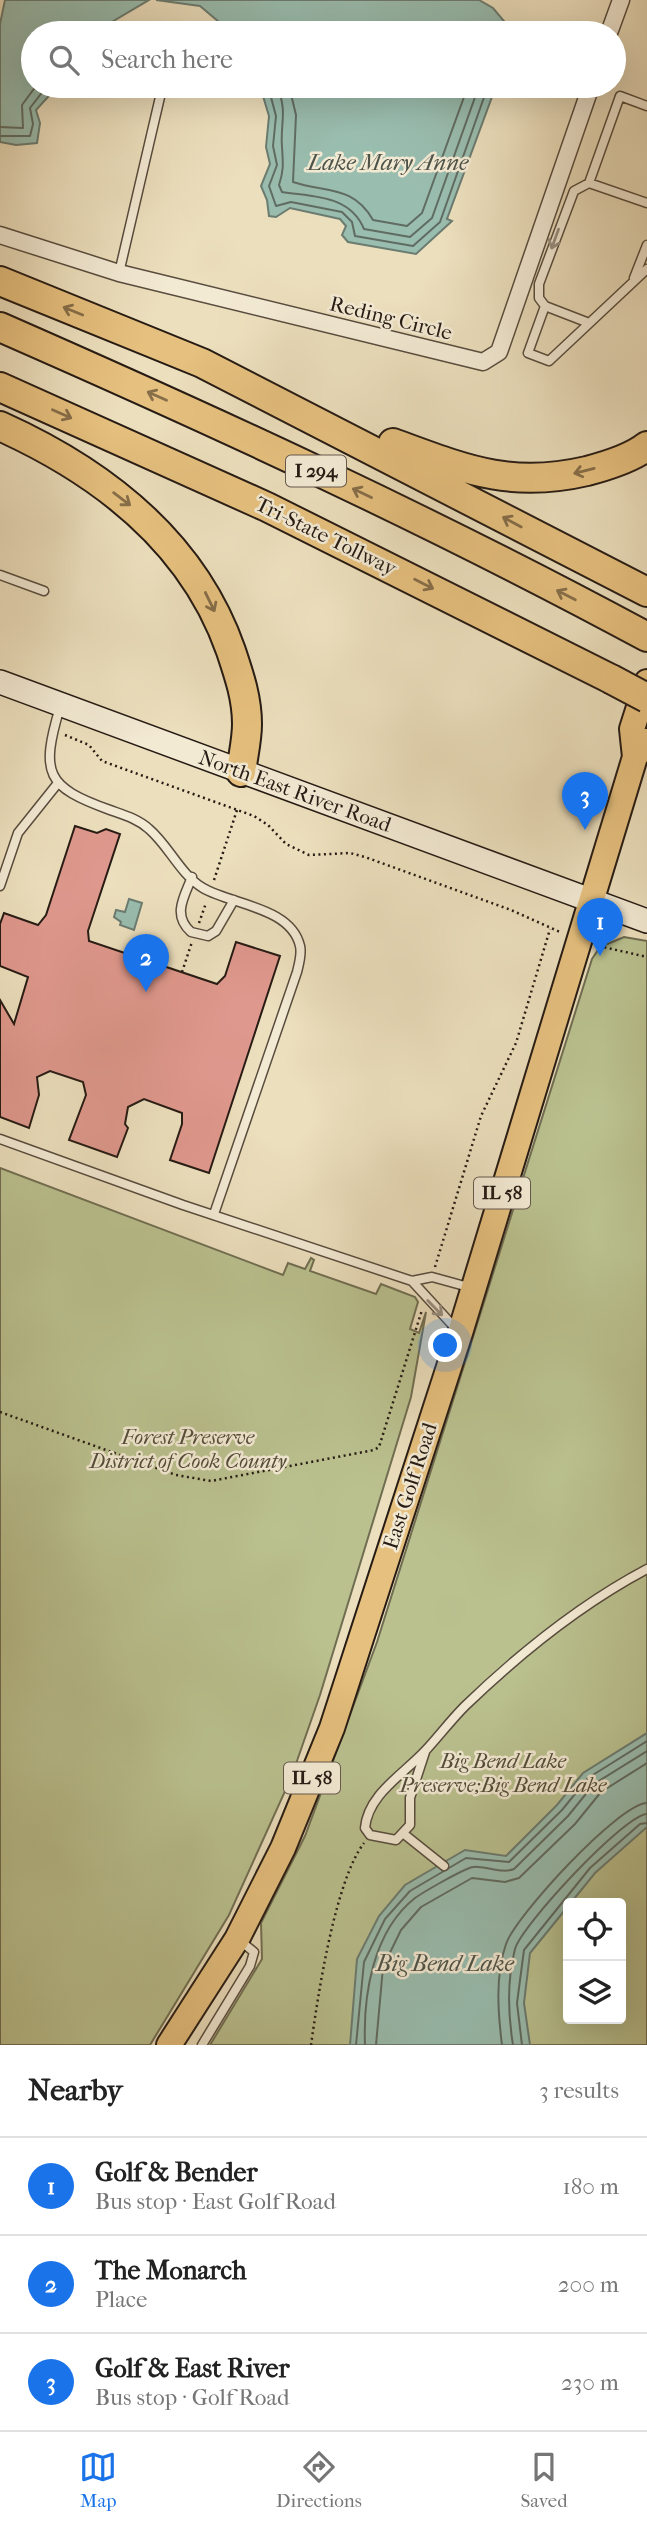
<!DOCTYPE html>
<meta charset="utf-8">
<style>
:root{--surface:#fff;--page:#f6f6f6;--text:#222;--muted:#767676;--line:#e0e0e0;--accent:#1a73e8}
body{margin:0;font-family:"IM FELL French Canon",serif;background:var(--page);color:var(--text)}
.controls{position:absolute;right:21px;bottom:21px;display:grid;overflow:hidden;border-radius:7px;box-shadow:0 7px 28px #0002}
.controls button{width:63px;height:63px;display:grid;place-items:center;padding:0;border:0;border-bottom:2px solid var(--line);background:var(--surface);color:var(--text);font:35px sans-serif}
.you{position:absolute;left:446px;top:1346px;width:24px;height:24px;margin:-18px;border:5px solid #fff;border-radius:50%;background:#1a73e8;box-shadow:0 0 0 10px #1a73e833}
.badge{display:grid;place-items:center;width:46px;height:46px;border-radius:50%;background:var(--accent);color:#fff;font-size:23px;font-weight:700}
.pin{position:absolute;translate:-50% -58px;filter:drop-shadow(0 2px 4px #0008)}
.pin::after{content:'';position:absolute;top:37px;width:24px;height:21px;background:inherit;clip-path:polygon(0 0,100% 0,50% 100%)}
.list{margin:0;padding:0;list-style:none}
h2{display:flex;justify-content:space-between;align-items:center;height:91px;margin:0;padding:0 28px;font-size:30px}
h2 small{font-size:23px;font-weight:400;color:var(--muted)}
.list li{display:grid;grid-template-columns:46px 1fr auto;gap:21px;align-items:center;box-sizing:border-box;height:98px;padding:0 28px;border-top:2px solid var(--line)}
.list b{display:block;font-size:26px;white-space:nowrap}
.list p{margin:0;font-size:23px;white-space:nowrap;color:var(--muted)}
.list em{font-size:23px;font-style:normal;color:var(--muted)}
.icon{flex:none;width:38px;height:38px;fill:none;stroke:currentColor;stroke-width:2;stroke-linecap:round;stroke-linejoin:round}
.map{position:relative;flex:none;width:647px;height:2045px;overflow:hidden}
.search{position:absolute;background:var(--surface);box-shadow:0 7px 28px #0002;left:21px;right:21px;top:21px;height:77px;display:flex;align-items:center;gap:18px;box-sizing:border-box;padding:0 24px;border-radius:38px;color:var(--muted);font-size:26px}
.sheet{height:385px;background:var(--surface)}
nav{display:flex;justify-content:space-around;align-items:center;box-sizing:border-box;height:98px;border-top:2px solid var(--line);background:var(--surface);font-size:19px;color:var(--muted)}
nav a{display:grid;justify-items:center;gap:4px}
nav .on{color:var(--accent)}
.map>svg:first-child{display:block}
.green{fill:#bac18f;stroke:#706e52;stroke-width:2;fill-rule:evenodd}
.water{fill:#99bdaf;stroke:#6b7c71;stroke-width:2}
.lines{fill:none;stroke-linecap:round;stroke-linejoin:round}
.shore{stroke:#606c62;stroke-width:2}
.building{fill:#df988d;stroke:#261b14;stroke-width:2}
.lane-casing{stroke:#584c3e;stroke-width:11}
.street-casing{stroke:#584c3e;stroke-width:19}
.secondary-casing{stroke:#261b14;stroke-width:26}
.primary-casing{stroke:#261b14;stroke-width:28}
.highway-casing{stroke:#261b14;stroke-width:32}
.path{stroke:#261b14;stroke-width:2.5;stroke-dasharray:2 3.5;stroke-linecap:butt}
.lane{stroke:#f3ead4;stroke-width:8}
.street{stroke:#f3ead4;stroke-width:16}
.secondary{stroke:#f3ead4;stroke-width:23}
.primary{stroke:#e6c07e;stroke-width:24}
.highway{stroke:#e6c07e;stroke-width:28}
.highway-bridge-casing{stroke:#261b14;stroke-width:32;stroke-linecap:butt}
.highway-bridge{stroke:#e6c07e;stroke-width:28}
.oneway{stroke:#978d7e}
.oneway2{stroke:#866e49}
.labels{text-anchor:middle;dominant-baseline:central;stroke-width:5;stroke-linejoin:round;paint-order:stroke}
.shield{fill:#f3ead4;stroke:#64594e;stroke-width:2}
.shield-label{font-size:19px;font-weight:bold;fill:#261b14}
.street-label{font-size:21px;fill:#261b14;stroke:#f3ead4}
.park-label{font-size:21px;font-style:italic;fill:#524d39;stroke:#f3ead4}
.water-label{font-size:23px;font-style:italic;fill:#4e544a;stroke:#f3ead4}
</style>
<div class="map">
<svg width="647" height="2045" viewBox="0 0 647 2045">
<rect width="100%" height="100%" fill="#ecdfbd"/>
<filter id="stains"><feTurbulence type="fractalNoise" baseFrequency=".00286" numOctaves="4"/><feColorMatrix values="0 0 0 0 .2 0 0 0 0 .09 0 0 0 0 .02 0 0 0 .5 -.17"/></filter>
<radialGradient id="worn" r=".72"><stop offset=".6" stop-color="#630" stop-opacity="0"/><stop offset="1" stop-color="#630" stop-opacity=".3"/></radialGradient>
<path class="green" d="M624 937 647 941V2045H210L262 1959 261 1923 305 1836 377 1642 592 959 600 947ZM568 1903H621V2019H568Z
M0 1168 283 1275 288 1263 305 1269 311 1258 314 1260 310 1271 376 1294 381 1284 415 1297 418 1302 410 1329 419 1333 426 1312 411 1397 320 1695 291 1778 229 1915 150 2045H0Z"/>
<path class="water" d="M5 0H149L93 33H33V86H58L36 110 40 123 37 143 16 145 0 142V24Z
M156 0H479L493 8 514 33H232L200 6Z
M260 86H496L447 219 452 221 416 254 348 242 342 235 346 226 340 219 290 208 276 217 269 216 267 200 261 186 270 164 266 147 269 116Z
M129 899 142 903 134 930 120 925 121 922 114 917 116 910 125 912Z
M647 1733V1827L595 1873 530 1953 524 2003 530 2045H350L357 1959 379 1916 405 1885 465 1850 506 1856 557 1805 583 1773Z"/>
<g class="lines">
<path class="shore" d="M268 86 276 116 273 146 277 165 269 186 276 206 291 202 342 212 352 222 355 236 413 246 440 222 488 86
M277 86C288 113 280 122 282 147 283 163 284 170 279 185L282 192C314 197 350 195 364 229L410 237 432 218 479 86
M289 86 296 115 293 182C326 193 353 185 373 220L407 226 422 213 468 86
M0 127 23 128 22 105 36 86
M0 136H30L33 124 30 108 47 86
M356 2045 364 1962 385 1919 410 1891 466 1858 509 1862 562 1810 588 1778 647 1741
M365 2045C363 1995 373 1931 415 1898 425 1891 455 1874 467 1869 480 1862 499 1875 514 1869L568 1816 594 1784 647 1751
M376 2045 383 1967 401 1930 421 1907 472 1878 505 1882 519 1878 575 1824 601 1792 647 1763
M502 2045C498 2013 495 1976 506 1944 515 1917 618 1804 647 1803
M513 2045C508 2014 507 1980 515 1949 521 1926 624 1815 647 1814
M522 2045 517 2003 524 1950 590 1868 640 1824 647 1823"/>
</g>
<path class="building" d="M75 826 97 833 106 829 120 834 88 931 89 941 217 984 225 976 236 942 280 956 209 1173 170 1160 182 1124V1113L144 1099 128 1107 125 1124 128 1128 117 1157 69 1140 86 1095 83 1082 50 1071 37 1077 39 1095 29 1128 0 1117V1000L14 1024 28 977 0 966V924L4 913 38 925 46 915Z"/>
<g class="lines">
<defs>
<path id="lane" d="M589 183 647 203
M119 273 160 97
M634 278 647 245
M545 306 539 298V284L574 191 589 183 620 96 647 106
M589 323 545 306 528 353 549 361 647 269
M0 575 44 591
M60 707C40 774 46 787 110 810 124 815 138 819 149 829 169 846 180 874 203 888 232 905 291 907 300 946 302 954 299 964 297 972L214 1214
M192 877C184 897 172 915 191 932L208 936 216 931 234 900
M0 886 18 833 58 783
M0 1139 183 1205 412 1281 432 1277 472 1288
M412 1281 457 1330
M425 1752 410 1798V1825L396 1840 370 1835 365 1828C368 1794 404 1774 426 1750 439 1736 451 1720 465 1706 520 1653 579 1605 647 1569
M404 1834 444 1866
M202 2045 250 1966 254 1952 239 1940"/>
<path id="street" d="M609 33 621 0
M0 235 119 273 483 362 499 352 591 86"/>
<path id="secondary" d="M0 682 647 921"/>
<path id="primary" d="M635 757 632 729 647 682
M169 2045 237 1939 283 1848 332 1728 460 1333 635 757 647 741"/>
<path id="highway" d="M0 281 202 363 647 592
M0 327C219 423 436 523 647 637
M0 387 267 507 611 679
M0 426C102 472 193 542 231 651 239 675 247 698 247 724 247 740 243 756 241 772
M393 443C464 469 510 489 587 471 606 466 632 458 647 446"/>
</defs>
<use href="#lane" class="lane-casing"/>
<use href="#street" class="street-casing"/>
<use href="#secondary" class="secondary-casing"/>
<use href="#primary" class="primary-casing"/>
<use href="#highway" class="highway-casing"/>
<path class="path" d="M65 735 89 745 102 761 254 816 268 825 286 844 309 855 350 853 365 857 511 910 560 932
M214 880 237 810
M199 923 206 903
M599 946 647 957
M182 972 192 942
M435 1267 481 1116 516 1043 550 929
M0 1412 176 1475 211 1481 374 1450 379 1447 422 1310
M311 2045C318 1995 335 1881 364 1843"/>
<use href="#lane" class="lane"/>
<use href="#street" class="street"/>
<use href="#secondary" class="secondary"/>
<use href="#primary" class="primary"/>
<use href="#highway" class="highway"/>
<defs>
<path id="highway-bridge" d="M611 679 647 698"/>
</defs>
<use href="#highway-bridge" class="highway-bridge-casing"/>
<use href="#highway-bridge" class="highway-bridge"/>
</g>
<defs><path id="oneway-shaft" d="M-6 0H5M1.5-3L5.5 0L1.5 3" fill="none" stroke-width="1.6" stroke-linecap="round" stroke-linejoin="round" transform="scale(1.75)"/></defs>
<g class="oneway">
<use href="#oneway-shaft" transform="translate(555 239) rotate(110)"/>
<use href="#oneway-shaft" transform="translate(435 1308) rotate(46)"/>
</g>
<g class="oneway2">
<use href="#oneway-shaft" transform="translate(73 311) rotate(-158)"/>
<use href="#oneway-shaft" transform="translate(157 396) rotate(-156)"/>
<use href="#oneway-shaft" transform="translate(62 414) rotate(24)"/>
<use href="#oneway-shaft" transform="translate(584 471) rotate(166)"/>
<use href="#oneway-shaft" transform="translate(362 493) rotate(-154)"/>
<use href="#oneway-shaft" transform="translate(122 499) rotate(37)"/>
<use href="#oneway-shaft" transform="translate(512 522) rotate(-152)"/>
<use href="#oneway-shaft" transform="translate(424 584) rotate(27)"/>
<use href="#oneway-shaft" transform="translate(566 595) rotate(-153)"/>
<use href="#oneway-shaft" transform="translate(210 602) rotate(64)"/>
</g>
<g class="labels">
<g class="shield">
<rect x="286" y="455.5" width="60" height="31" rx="5"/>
<rect x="474" y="1177.5" width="56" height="31" rx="5"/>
<rect x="284" y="1762.5" width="56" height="31" rx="5"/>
</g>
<g class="shield-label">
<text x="316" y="471">I 294</text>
<text x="502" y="1193">IL 58</text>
<text x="312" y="1778">IL 58</text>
</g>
<g class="street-label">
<text transform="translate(391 318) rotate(14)">Reding Circle</text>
<text transform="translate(326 536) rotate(26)">Tri-State Tollway</text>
<text transform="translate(295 791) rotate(20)">North East River Road</text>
<text transform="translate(410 1486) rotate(-72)">East Golf Road</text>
</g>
<g class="park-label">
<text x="188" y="1437">Forest Preserve<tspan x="188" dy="24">District of Cook County</tspan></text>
<text x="503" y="1761">Big Bend Lake<tspan x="503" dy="24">Preserve;Big Bend Lake</tspan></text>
</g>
<g class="water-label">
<text x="388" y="162">Lake Mary Anne</text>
<text x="445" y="1963">Big Bend Lake</text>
</g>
</g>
<rect width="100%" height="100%" filter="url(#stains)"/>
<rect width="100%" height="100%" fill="url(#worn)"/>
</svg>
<div class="controls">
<button><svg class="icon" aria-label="locate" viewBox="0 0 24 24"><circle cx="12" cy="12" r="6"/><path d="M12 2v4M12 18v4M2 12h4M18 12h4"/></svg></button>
<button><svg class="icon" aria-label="layers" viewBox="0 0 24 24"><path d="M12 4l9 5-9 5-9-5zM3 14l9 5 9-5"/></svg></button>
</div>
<div class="you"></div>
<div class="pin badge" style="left:600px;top:956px">1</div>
<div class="pin badge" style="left:146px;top:992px">2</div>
<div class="pin badge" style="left:585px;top:830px">3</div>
<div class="search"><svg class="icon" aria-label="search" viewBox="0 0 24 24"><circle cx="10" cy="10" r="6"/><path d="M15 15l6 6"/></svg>Search here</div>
</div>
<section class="sheet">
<h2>Nearby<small>3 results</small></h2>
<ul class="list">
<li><span class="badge">1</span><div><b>Golf &amp; Bender</b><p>Bus stop · East Golf Road</p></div><em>180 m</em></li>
<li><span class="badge">2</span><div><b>The Monarch</b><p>Place</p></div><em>200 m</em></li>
<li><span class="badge">3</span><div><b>Golf &amp; East River</b><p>Bus stop · Golf Road</p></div><em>230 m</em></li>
</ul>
</section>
<nav>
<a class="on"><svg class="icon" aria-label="map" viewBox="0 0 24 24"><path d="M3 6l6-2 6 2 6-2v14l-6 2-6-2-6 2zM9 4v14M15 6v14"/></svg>Map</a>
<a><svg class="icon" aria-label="directions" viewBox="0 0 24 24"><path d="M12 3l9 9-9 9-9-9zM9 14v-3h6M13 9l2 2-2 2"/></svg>Directions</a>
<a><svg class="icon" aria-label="saved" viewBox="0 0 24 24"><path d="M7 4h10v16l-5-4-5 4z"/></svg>Saved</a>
</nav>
